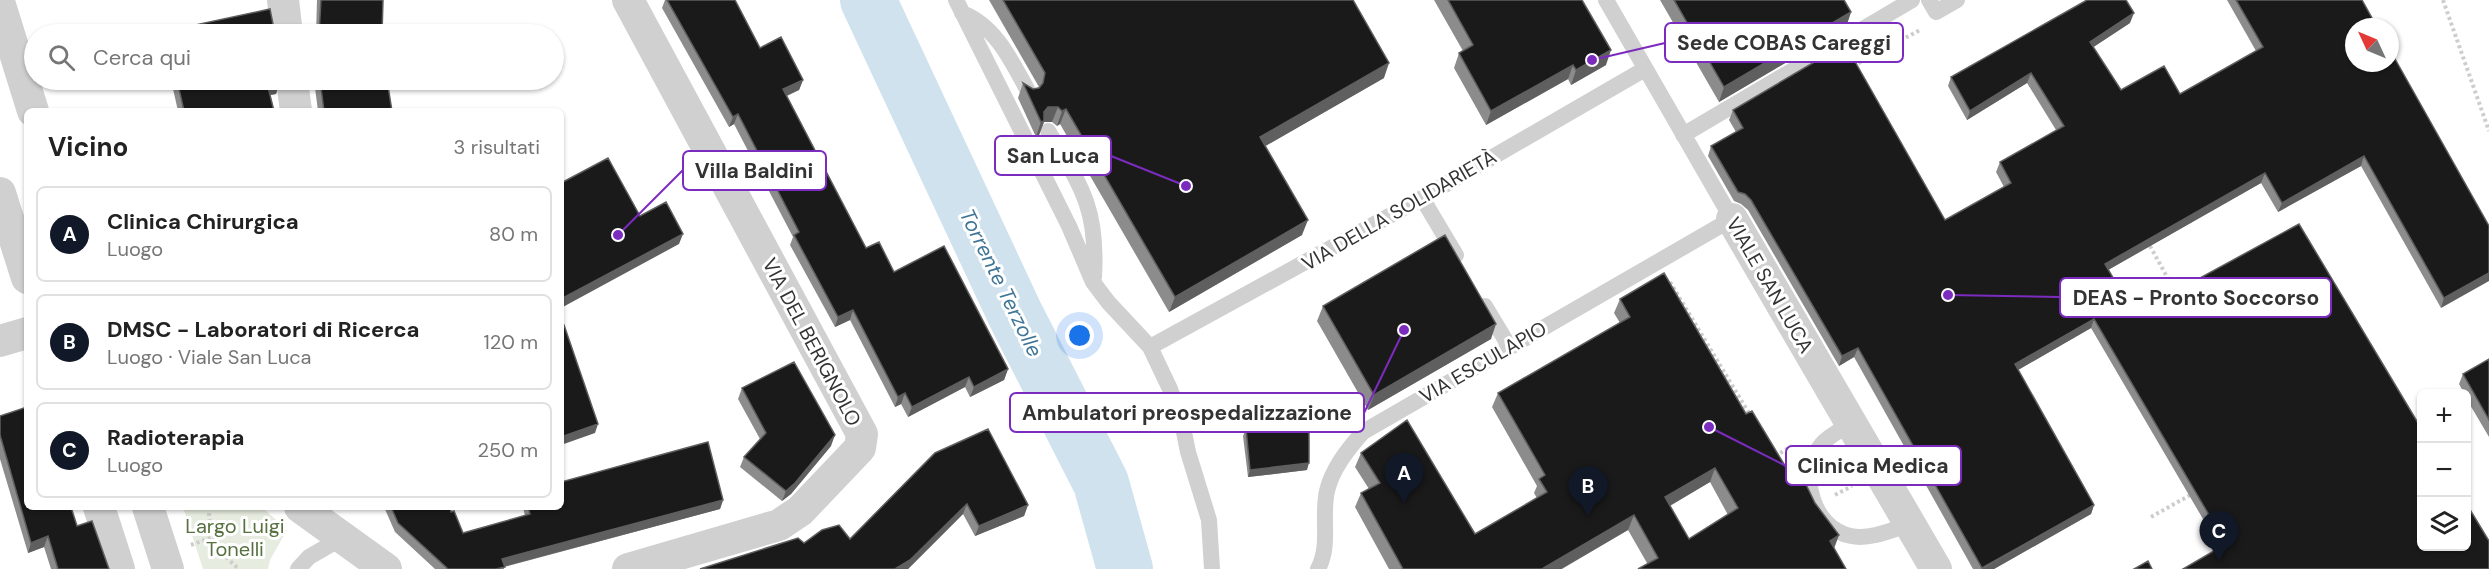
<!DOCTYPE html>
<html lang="it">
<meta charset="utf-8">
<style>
:root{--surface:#fff;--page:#f6f6f6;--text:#222;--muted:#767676;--line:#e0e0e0;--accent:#111827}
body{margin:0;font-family:"DM Sans",sans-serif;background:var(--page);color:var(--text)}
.controls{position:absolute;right:18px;bottom:18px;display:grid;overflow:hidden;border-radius:9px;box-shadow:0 2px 4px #0004}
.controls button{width:54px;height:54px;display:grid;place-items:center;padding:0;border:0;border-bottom:2px solid var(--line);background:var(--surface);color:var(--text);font:30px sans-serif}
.compass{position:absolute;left:2345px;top:18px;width:54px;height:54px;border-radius:50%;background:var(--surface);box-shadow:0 2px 4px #0004;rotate:314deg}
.you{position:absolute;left:1080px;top:336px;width:21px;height:21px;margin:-15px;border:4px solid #fff;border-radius:50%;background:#1a73e8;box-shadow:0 0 0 9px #1a73e833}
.badge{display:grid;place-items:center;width:39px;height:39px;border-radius:50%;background:var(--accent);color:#fff;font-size:20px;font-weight:700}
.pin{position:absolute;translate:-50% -50px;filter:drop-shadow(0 2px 3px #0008)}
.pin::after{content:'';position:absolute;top:32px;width:21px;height:18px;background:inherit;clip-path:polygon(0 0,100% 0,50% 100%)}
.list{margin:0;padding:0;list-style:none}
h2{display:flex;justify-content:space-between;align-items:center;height:78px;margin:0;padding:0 24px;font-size:26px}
h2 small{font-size:20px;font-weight:400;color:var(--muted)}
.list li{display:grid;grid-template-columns:39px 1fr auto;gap:18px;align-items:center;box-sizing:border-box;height:96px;margin:0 12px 12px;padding:0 12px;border:2px solid var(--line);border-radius:9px}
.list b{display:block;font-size:22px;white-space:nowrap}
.list p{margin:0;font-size:20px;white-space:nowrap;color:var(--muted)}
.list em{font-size:20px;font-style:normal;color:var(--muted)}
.icon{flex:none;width:33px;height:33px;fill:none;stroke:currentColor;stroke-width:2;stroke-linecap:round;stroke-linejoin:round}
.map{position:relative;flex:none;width:2489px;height:569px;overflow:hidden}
.search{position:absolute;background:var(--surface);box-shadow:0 2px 4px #0004;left:24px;top:24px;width:540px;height:66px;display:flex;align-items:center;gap:15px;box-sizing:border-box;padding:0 21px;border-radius:33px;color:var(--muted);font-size:22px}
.panel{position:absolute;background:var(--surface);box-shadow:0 2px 4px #0004;left:24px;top:108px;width:540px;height:402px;border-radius:9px}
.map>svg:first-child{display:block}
.green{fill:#e6ecdf}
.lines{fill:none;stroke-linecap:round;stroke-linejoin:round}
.river{stroke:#cfe2ee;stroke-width:56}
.path{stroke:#cdcdcd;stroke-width:4;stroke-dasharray:3 3;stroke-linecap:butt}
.lane{stroke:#d0d0d0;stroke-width:16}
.street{stroke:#d0d0d0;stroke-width:32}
.wall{fill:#8c8c8c;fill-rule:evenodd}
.shaded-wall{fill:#5f5f5f}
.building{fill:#1a1a1a;stroke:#5f5f5f;stroke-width:1.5;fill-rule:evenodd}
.labels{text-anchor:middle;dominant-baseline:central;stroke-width:6;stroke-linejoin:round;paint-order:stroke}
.street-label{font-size:20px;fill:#333;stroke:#fff}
.park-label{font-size:20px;fill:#56703f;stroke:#fff}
.water-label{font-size:21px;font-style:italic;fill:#3f7597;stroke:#fff}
.leader{fill:none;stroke:#7b2cbf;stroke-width:2}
.callout-dot{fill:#7b2cbf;stroke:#fff;stroke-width:2}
.callout{fill:#fff;stroke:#7b2cbf;stroke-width:2}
.callout-label{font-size:21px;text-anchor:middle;font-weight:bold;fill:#333}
</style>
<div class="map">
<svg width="2489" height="569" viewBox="0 0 2489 569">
<rect width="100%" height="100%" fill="#fff"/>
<path class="green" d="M183 507H262L287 530 270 560 268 569H203Z"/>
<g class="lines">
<path class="river" d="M868 0 1015 314 1101 483 1125 569"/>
<path class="path" d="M2443 0 2489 131
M1853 66 1920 30
M2150 246 2177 295
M1670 282 1750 415
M1775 456 1792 446
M1835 495 1852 486
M209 507C208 532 220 554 239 569
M2151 517 2192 494
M191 545 213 537"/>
<path class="lane" d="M956 0 1069 226 1093 282 1108 302 1150 347 1170 389 1182 422 1188 452 1209 520 1212 569
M1929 0 1936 12 1957 0
M962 13C996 26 1012 62 1029 93
M1048 131C1082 187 1098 209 1094 277
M1683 135 1912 0
M1422 198 1456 255
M1485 306 1509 346
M1150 347 1422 198 1645 69
M1851 424C1841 430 1828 436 1821 445 1797 474 1813 529 1851 536 1870 540 1892 530 1910 524
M298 569 309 557 342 538
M1318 569C1331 545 1321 517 1327 491 1332 469 1348 449 1363 432L1732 219 1606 0"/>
<path class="street" d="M283 0 287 34
M628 0 862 434 860 448 800 511 779 525 628 569
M0 5 33 111
M292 80 296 111
M0 193 27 278
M1732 219 1936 569
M0 341 27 333
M99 507 119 569
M148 507 168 569
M300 507 386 569"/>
</g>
<path class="wall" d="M317 0H383L382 34H316Z
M665 0H735L760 48 803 80 799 90 787 96 866 248 1008 369 1004 380 970 397 965 387 908 417 901 404 895 407 850 320 835 327 790 245 793 237 734 124 729 127 662 8Z
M989 0H1353L1384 78 1265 146 1302 235 1169 312 1060 124 1057 126 1052 122H1044L1039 135 1036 137 1018 98 1023 83 1033 89 1039 87Z
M1434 0H1582L1606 65 1571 85 1568 79 1486 125 1454 68 1459 53 1463 51Z
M1660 0H1844L1851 12 1846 27 1719 102Z
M2227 0H2362L2489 226 2441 308 2361 166 2278 212 2261 183 2108 270 2134 314 2421 428 2220 548 2091 328 2018 370 2094 505 2091 514 1994 569H1973L1854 357 1839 366 1748 210 1741 204 1734 201 1708 156 1711 146 1736 132 1729 120 1733 110 1945 220 2004 187 1996 172 2000 162 2056 130 2027 83 1967 120 1948 86 1951 77 2130 23 2093 47 2121 90 2180 94 2256 51Z
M171 80H279V84L276 94 270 95 274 111H178Z
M314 80H387L392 111H318Z
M1620 299 1746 414 1793 479 1815 503 1839 535 1834 549 1647 563 1628 530 1562 569H1389L1355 507 1361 493 1369 489 1355 467 1361 453 1475 534 1537 498 1534 493 1537 486 1492 407 1498 393 1620 323 1614 313ZM1710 482 1728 515 1689 539 1670 506Z
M1323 306 1491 339 1368 410 1317 321Z
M2489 359V437L2466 398V393H2464L2459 384 2463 374Z
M742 388 831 446 791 494 782 501 740 467 744 457 760 439 738 399Z
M1247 408 1289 425 1307 470 1248 477 1243 436 1245 431 1244 415Z
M0 416 77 526 109 569H51L44 547 28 553 0 459Z
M935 453 1028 505 1024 516 975 536 963 514 908 569H700L804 543 850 539Z
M723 500 720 509 504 567V569H435L395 532 384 507H450L451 512 463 533 525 516 523 507H561Z"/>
<path class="shaded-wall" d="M1851 12 1846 27 1719 102 1724 87Z
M2134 13 2130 23 2086 52 2090 42Z
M1611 50 1606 65 1571 85 1576 70Z
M1389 63 1384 78 1255 152 1260 137Z
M1573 65 1568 79 1486 125 1491 111Z
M2031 73 2027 83 1967 120 1970 111Z
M803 80 799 90 779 99 783 89Z
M279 84 276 94 264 96 268 87Z
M1048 107H1058L1052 122H1044L1039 135 1036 137 1044 112Z
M1066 109 1060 124 1057 126 1062 111Z
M738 114 734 124 729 127 733 117Z
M2364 156 2361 166 2278 212 2282 203Z
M2265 173 2261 183 2101 274 2105 264Z
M1308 220 1302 235 1169 312 1175 297Z
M683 234 679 244 561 308V299Z
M2489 273V281L2441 308 2444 298Z
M853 310 850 320 835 327 838 317Z
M2094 319 2091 328 2011 374 2015 364Z
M1496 324 1491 339 1368 410 1374 395Z
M1858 348 1854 357 1839 366 1842 356Z
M1008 369 1004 380 970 397 974 387Z
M969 377 965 387 908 417 912 407Z
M905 393 901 404 895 407 898 397Z
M598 424 595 433 561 445V437Z
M835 435 831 446 791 494 782 501 786 491Z
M1309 463 1307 470 1248 477 1250 470Z
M1715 468 1710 482 1659 512 1665 497Z
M723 500 720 509 499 568 502 559Z
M967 504 963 514 908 569H895Z
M1028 505 1024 516 975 536 979 526Z
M2094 505 2091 514 1994 569H1982Z
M1634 515 1628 530 1561 569H1542Z
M1839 535 1833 550 1830 541Z
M48 536 44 547 28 553 31 543Z"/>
<path class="building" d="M321 0H383L382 34H319Z
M667 0H735L760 48 781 37 803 80 783 89 866 248 879 242 894 272 944 246 1008 369 974 387 969 377 912 407 905 393 898 397 853 310 838 317 794 235 799 232 738 114 733 117Z
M1003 0H1353L1389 63 1260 137 1308 220 1175 297 1066 109 1062 111 1058 107H1048L1044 112V121L1041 122 1023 83 1033 89 1039 88 1043 83 1045 73Z
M1448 0H1582L1611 50 1576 70 1573 65 1491 111 1459 53 1473 45Z
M1674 0H1844L1851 12 1724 87Z
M2087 0H2126L2134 13 2090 42 2121 90 2164 66 2180 94 2263 47 2236 0H2362L2377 27H2354V63H2390V50L2489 226V273L2444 298 2364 156 2282 203 2265 173 2105 264 2134 314 2299 224 2421 428V546H2466V503L2489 541V569H2183L2226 544 2094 319 2015 364 2094 505 1982 568 1858 348 1842 356 1751 200 1745 194 1738 192 1711 146 1743 128 1733 110 1845 44 1945 220 2011 183 2000 162 2064 126 2031 73 1970 111 1951 77Z
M270 9 275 34H167V31Z
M177 80H279V84L268 87 274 111H189L188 110 184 111Z
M320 80H387L392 111H324Z
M608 158 640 216 666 202 683 234 561 299V183Z
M1445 235 1496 324 1374 395 1323 306Z
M1664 273 1746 414 1752 411 1793 479 1801 474 1815 503 1839 535 1830 541 1846 569H1638L1658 558 1634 515 1542 569H1403L1361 493 1380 483 1361 453 1407 420 1475 534 1547 492 1539 479 1545 475 1498 393 1630 317 1620 299ZM1715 468 1738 508 1689 539 1665 497Z
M564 325 598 424 561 437V326Z
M2489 359V420L2463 374Z
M794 362 835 435 795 483 786 491 744 457 766 433 742 388Z
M1290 404 1289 425 1309 423V463L1250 470 1246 429H1248L1247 408Z
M27 407V507H71L77 526 92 521 109 569H58L48 536 31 543 0 435V416Z
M988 429 1028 505 979 526 967 504 910 560 895 569H700L798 538 804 543 822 530 839 525 850 539 935 453Z
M708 442 723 500 502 559 505 567 496 569H448L398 523 391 507H450L451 512 454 511 463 533 530 514 528 507H561V482Z
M2148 561 2152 569H2134Z"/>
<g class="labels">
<g class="street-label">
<text transform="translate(1399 210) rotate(-30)">VIA DELLA SOLIDARIETÀ</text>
<text transform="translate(1770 285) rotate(60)">VIALE SAN LUCA</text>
<text transform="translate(812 342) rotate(62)">VIA DEL BERIGNOLO</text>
<text transform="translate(1483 362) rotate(-30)">VIA ESCULAPIO</text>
</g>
<g class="park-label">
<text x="235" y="526">Largo Luigi<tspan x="235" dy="23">Tonelli</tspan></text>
</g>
<g class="water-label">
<text transform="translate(1001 283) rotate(64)">Torrente Terzolle</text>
</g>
</g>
<path class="leader" d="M1592 60L1665 43M1186 186L1111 156M618 235L683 170M1948 295L2060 297M1404 330L1364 413M1709 427L1786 466"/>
<g class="callout-dot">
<circle cx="1592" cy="60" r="6"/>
<circle cx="1186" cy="186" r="6"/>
<circle cx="618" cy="235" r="6"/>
<circle cx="1948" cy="295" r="6"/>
<circle cx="1404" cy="330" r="6"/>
<circle cx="1709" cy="427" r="6"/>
</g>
<g class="callout">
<rect x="1665" y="23" width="238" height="39" rx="6"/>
<rect x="995" y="136" width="116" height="39" rx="6"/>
<rect x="683" y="151" width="143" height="39" rx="6"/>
<rect x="2060" y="278" width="271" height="39" rx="6"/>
<rect x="1010" y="393" width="354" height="39" rx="6"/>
<rect x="1786" y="446" width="175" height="39" rx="6"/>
</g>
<g class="callout-label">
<text x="1784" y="50">Sede COBAS Careggi</text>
<text x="1053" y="163">San Luca</text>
<text x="754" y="178">Villa Baldini</text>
<text x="2196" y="305">DEAS - Pronto Soccorso</text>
<text x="1187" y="420">Ambulatori preospedalizzazione</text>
<text x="1873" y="473">Clinica Medica</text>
</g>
</svg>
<div class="controls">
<button>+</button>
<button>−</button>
<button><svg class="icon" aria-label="layers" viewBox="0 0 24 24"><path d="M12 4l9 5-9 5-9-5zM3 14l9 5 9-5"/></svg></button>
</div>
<svg class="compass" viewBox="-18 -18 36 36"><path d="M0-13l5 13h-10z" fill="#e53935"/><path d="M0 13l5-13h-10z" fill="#767676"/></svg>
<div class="you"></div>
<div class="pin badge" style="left:1404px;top:503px">A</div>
<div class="pin badge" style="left:1588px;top:516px">B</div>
<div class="pin badge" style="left:2219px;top:561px">C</div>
<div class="search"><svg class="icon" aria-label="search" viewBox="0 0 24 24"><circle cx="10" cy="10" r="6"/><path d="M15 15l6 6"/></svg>Cerca qui</div>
<section class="panel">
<h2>Vicino<small>3 risultati</small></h2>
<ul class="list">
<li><span class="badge">A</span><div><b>Clinica Chirurgica</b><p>Luogo</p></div><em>80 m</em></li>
<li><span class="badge">B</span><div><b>DMSC - Laboratori di Ricerca</b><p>Luogo · Viale San Luca</p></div><em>120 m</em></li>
<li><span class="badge">C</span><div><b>Radioterapia</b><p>Luogo</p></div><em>250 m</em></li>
</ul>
</section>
</div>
